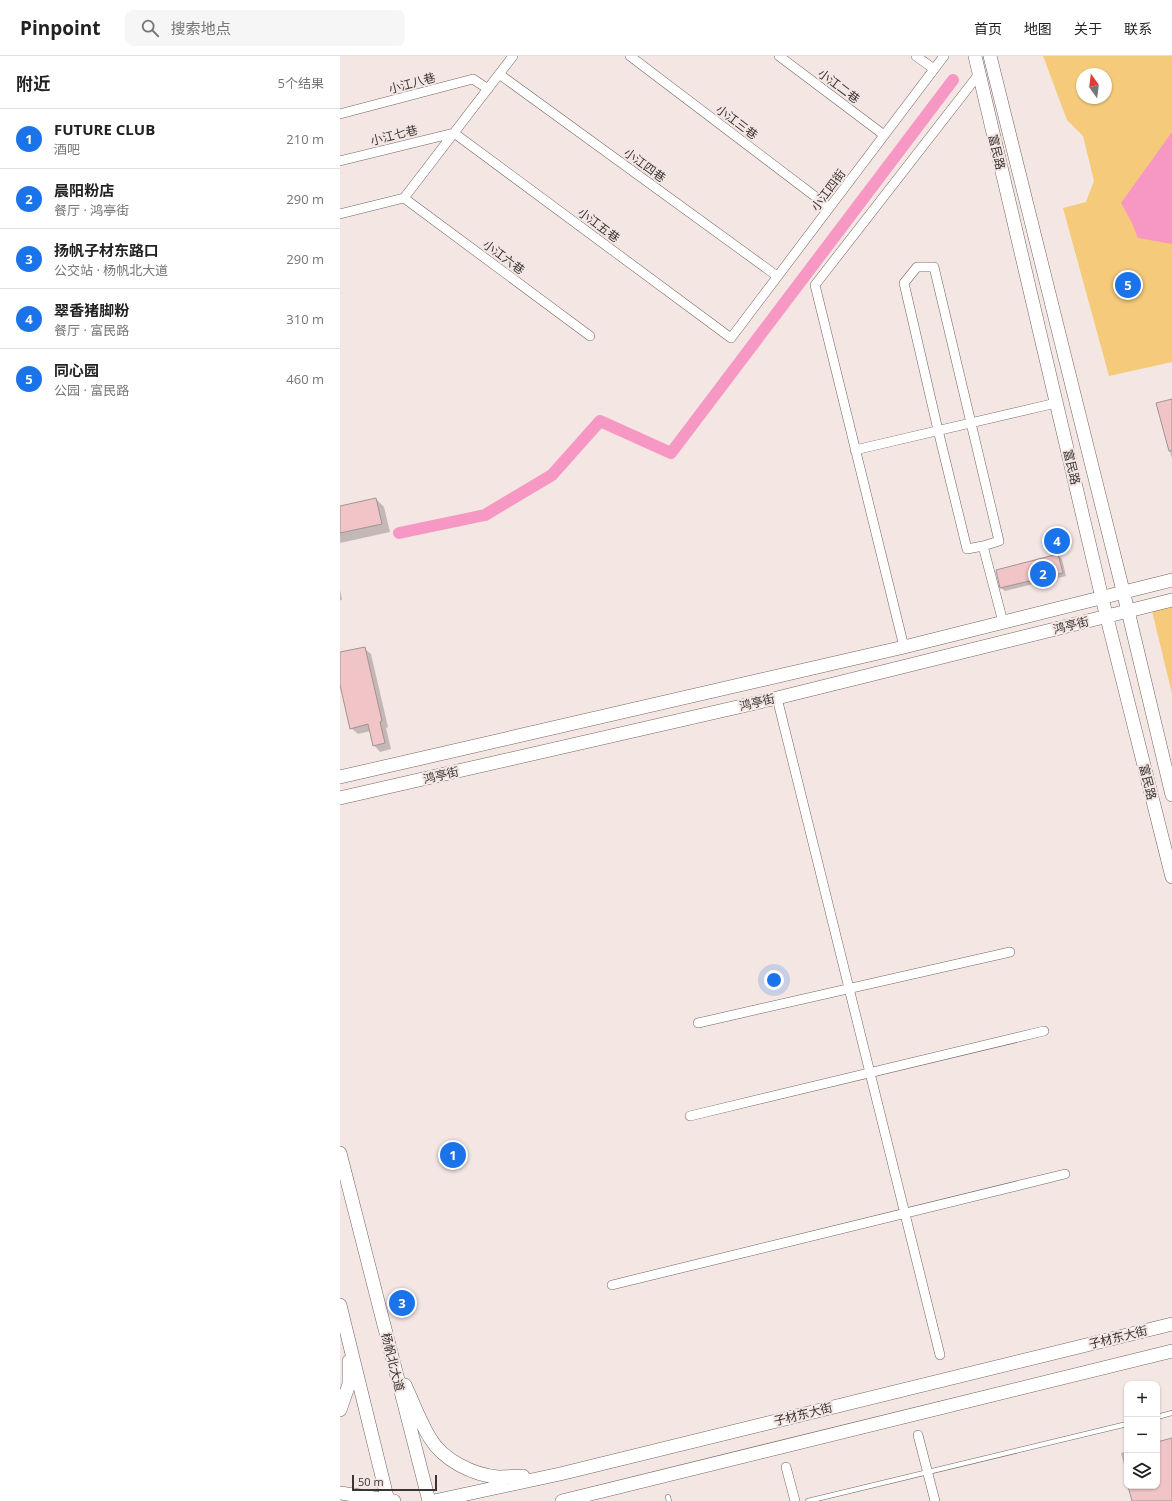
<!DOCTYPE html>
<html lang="zh">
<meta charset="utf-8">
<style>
:root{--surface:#fff;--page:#f6f6f6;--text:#222;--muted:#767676;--line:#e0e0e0;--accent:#1a73e8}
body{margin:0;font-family:"Open Sans","Noto Sans SC",sans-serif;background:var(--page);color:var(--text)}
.controls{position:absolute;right:12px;bottom:12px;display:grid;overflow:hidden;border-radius:8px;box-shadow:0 1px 3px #0004}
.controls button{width:36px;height:36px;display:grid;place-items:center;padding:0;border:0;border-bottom:1px solid var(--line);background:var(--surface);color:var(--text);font:20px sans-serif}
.compass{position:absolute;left:736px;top:12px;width:36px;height:36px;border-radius:50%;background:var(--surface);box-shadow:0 1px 3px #0004;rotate:346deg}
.scale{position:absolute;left:12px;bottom:10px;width:85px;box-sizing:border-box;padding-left:4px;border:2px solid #3a3534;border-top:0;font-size:11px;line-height:14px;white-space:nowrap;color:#3a3534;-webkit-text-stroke:3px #f4e7e3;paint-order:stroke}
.you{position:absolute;left:434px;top:924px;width:14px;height:14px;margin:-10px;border:3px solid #fff;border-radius:50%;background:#1a73e8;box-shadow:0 0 0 6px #1a73e833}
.badge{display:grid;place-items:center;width:26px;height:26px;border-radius:50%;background:var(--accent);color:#fff;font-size:13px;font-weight:700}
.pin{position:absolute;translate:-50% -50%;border:2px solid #fff;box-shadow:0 1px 4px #0006}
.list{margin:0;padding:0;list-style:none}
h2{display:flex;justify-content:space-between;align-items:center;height:52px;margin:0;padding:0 16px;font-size:17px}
h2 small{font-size:13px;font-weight:400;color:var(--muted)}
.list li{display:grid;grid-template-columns:26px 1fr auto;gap:12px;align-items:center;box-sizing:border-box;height:60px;padding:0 16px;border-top:1px solid var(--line)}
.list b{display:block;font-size:15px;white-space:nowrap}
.list p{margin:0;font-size:13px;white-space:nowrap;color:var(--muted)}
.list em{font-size:13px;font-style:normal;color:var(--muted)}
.icon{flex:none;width:22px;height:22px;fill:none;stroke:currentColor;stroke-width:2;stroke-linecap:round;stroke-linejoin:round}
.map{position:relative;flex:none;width:832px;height:1445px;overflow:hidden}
header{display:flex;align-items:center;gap:24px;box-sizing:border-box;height:56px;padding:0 20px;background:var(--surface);border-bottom:1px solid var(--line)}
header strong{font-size:19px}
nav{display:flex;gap:22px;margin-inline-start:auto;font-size:14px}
.search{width:280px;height:36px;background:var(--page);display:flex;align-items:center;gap:10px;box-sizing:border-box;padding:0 14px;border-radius:8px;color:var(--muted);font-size:15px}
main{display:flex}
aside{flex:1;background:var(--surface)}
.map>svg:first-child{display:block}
.green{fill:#f5ca7b;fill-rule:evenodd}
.water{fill:#f798c4}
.shadow{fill:#0003}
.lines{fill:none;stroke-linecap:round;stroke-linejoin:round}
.canal{stroke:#f798c4;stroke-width:12}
.building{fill:#f1c5c8;stroke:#a09394}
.lane-casing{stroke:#716663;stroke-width:5.5}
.street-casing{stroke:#716663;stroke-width:10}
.secondary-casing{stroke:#716663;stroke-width:14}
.lane{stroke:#fff;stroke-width:4.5}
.street{stroke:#fff;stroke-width:9}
.secondary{stroke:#fff;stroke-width:13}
.labels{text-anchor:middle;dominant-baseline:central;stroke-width:4;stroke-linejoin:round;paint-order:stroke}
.street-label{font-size:12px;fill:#3a3534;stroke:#f4e7e3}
</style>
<header>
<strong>Pinpoint</strong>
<div class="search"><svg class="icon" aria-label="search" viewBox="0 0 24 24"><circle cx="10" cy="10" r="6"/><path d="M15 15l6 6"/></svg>搜索地点</div>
<nav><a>首页</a><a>地图</a><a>关于</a><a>联系</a></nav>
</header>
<main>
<aside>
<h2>附近<small>5个结果</small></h2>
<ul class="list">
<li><span class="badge">1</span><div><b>FUTURE CLUB</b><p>酒吧</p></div><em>210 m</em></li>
<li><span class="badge">2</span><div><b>晨阳粉店</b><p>餐厅 · 鸿亭街</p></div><em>290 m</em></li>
<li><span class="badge">3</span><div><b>扬帆子材东路口</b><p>公交站 · 杨帆北大道</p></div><em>290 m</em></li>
<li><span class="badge">4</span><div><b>翠香猪脚粉</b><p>餐厅 · 富民路</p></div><em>310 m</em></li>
<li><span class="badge">5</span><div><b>同心园</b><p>公园 · 富民路</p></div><em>460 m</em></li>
</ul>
</aside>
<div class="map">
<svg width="832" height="1445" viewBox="0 0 832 1445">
<rect width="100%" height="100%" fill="#f4e7e3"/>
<path class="green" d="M703 0H832V306L769 320 723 152 746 146 754 125 743 80 727 64ZM742 18H766V42H742Z
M832 550V638L812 555Z"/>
<path class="water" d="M832 76V188L798 182 792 167 781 147Z"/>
<path class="shadow" d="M832 344V403L818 348Z
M36 443 44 451 50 476 0 487V451Z
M718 499 722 503 726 520 665 535 661 532 657 515Z
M0 534 2 543 0 545Z
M24 592 31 598 48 671 46 672 51 693 40 696 34 689 31 675 18 678 11 672 0 624V597Z
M787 1395V1421L781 1397Z"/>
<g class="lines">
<path class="canal" d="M59 477 145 459 212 419 260 365 331 397 613 24"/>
</g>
<path class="building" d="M832 343V395H829L816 347Z
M36 442 42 468 0 477V450Z
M718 498 723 517 660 532 656 514Z
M25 591 42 665 40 666 45 687 33 690 28 668 10 673 0 629V596Z
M832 1382V1445H792L788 1430H817V1386Z"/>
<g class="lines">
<defs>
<path id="lane" d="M817 1361 832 1357
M328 1441 329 1445
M468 1445 787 1368"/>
<path id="street" d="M290 0 489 151
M439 0 544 79
M576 0 594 13
M159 18 437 220
M0 58 133 23 148 33
M0 105 114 77 391 282 604 0
M64 142 250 280
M64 142 173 0
M0 158 64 142
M515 394 716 347
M643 490 627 493 598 374 564 227 577 211H594L659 485 643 490 663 566
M564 591 475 229 639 18
M437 642 600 1299
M358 967 670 896
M350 1060 704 975
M272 1229 725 1118
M578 1379 595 1445
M446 1411 455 1445"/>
<path id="secondary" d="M635 0 762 542 832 821
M650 0 788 555 832 739
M0 721 564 591 832 524
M0 742 437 642 832 544
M0 1097 89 1445
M0 1249 48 1445
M65 1329C73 1346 80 1366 90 1382 103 1404 133 1419 158 1421 166 1421 175 1420 183 1420
M0 1354 9 1328V1305
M0 1437 54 1445
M94 1445 220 1418 832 1268
M222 1445 832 1295"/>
</defs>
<use href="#lane" class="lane-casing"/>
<use href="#street" class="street-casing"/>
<use href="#secondary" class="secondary-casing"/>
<use href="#lane" class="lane"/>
<use href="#street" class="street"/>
<use href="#secondary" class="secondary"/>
</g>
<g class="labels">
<g class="street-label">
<text transform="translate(72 27) rotate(-15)">小江八巷</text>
<text transform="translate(499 30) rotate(37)">小江二巷</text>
<text transform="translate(397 66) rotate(37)">小江三巷</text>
<text transform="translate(54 79) rotate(-14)">小江七巷</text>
<text transform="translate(657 96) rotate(77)">富民路</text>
<text transform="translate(305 109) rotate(36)">小江四巷</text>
<text transform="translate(488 134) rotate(-53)">小江四街</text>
<text transform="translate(259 169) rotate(37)">小江五巷</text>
<text transform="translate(164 201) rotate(37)">小江六巷</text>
<text transform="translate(732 411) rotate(77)">富民路</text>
<text transform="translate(731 569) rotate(-14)">鸿亭街</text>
<text transform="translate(417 646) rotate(-13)">鸿亭街</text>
<text transform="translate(101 719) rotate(-13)">鸿亭街</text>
<text transform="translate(808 726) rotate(76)">富民路</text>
<text transform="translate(778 1281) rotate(-14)">子材东大街</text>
<text transform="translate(53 1306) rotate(76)">杨帆北大道</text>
<text transform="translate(463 1358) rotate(-14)">子材东大街</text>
</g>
</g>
</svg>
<div class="controls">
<button>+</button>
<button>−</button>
<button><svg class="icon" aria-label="layers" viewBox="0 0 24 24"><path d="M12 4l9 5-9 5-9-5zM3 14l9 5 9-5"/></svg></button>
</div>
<svg class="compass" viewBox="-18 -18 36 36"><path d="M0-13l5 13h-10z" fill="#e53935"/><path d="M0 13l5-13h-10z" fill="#767676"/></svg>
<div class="scale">50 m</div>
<div class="you"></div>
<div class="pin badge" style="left:113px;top:1099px">1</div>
<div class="pin badge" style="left:703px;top:518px">2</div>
<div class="pin badge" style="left:62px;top:1247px">3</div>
<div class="pin badge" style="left:717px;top:485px">4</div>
<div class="pin badge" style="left:788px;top:229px">5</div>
</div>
</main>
